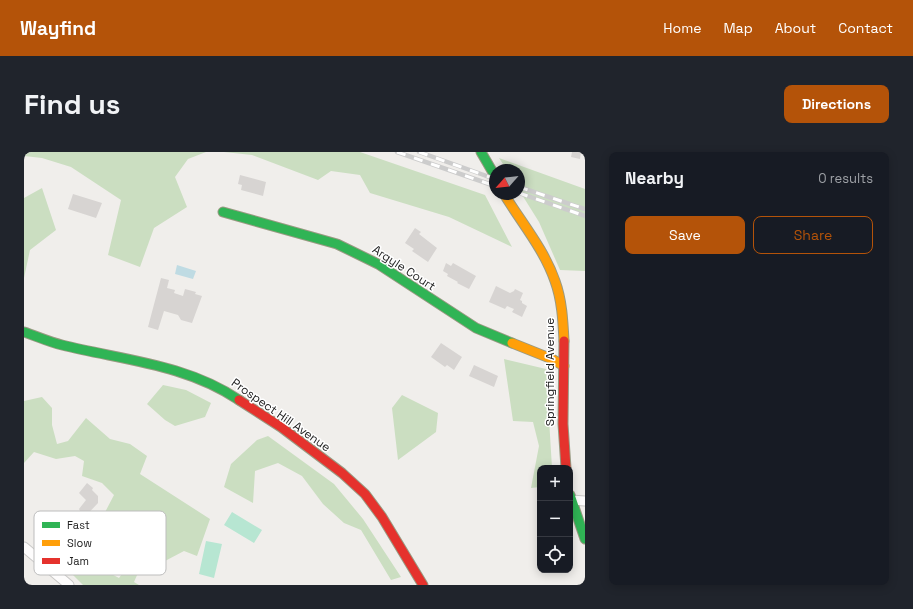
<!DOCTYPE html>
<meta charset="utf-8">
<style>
:root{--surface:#171b24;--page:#20242c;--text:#f1f3f6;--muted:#9ea1a6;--line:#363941;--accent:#b45309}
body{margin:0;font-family:"Space Grotesk",sans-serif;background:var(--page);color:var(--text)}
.controls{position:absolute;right:12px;bottom:12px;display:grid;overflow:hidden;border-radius:8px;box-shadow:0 2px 10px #0003}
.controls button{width:36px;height:36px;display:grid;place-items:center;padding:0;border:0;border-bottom:1px solid var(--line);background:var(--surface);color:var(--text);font:20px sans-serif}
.compass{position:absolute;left:465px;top:12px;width:36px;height:36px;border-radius:50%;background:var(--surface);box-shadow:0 2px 10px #0003;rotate:243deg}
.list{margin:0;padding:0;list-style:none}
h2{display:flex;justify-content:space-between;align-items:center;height:52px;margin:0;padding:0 16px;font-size:17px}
h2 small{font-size:13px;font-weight:400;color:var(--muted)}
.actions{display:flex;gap:8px;padding:12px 16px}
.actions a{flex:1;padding:9px 0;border:1px solid var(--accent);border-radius:8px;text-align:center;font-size:14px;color:var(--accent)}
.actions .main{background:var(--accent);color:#fff}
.icon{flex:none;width:22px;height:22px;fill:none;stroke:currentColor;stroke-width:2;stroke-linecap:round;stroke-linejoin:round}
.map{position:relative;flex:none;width:561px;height:433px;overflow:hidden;border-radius:8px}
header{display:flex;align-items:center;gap:24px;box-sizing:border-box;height:56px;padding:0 20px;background:var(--accent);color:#fff}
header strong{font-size:19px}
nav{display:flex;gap:22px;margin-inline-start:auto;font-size:14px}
.intro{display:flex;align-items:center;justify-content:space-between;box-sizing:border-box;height:96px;padding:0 24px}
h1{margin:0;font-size:28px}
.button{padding:10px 18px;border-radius:8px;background:var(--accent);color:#fff;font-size:14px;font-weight:700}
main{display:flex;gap:24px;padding:0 24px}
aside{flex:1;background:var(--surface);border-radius:8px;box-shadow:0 2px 10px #0003}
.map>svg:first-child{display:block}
.forest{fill:#cbdec1}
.pitch{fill:#b7e6d2}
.water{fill:#bfdbe3}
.building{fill:#d7d4d2}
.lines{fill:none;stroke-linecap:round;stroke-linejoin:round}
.street-casing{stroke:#c9c8c7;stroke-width:11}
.fast-casing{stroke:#999a82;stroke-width:11}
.slow-casing{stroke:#999a82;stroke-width:11}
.jam-casing{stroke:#999a82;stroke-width:11}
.street{stroke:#fdfcfc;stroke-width:9}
.fast{stroke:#30b455;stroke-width:9}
.slow{stroke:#ff9f0a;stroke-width:9}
.jam{stroke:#e5322d;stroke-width:9}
.rail-casing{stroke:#ccc;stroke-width:4.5}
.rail{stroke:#fff;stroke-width:3;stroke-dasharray:9;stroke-linecap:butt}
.labels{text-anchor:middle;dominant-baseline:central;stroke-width:3;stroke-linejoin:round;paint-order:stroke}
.street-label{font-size:12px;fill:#222;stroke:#fff}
.key{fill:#fff;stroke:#bdbdbd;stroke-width:1}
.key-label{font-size:11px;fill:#222}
</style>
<header>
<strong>Wayfind</strong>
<nav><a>Home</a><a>Map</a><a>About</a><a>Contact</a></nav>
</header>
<div class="intro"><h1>Find us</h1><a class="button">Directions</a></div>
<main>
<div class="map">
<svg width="561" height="433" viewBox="0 0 561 433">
<rect width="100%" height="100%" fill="#f0eeeb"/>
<path class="forest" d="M0 0H182L164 7 151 25 163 55 130 76 116 115 84 103 97 48 47 15 18 6 0 4Z
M200 0H336L461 43 488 95 425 65 346 41 336 23 307 19 294 28 228 3Z
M475 6 561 37V119L536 118 515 70 495 38V18H483Z
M18 36 32 78 6 98 0 126V46Z
M480 207 522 217 528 316H516V335L507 336 515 294 509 270 489 269Z
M139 233 162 238 187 251 181 265 151 274 141 268 123 252Z
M378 243 414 261 412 280 374 308 368 256Z
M18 245 28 256V273L33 292 44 289 62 266 86 287 106 292 123 304 116 322 186 367 173 404 160 399 141 409 121 405 110 430 115 433H59L41 415 59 407 95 426 115 397 116 381 78 366 90 343 78 331 58 324 60 309 51 304 32 307 10 300 0 311V249Z
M244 284 310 332 339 367 377 425 367 428 337 378 320 371 299 352 278 324 254 311 231 319 229 351 200 335 207 312 233 288Z"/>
<path class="pitch" d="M208 360 238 378 230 391 200 373Z
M182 389 198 392 190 426 175 422Z"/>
<path class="water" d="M153 113 172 119 169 127 151 122Z"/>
<path class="building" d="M548 0H557L556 7 547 5Z
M216 23 242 30 239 44 217 38 218 33 214 32Z
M49 42 78 51 72 66 44 57Z
M391 76 397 80 395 82 413 96 404 110 388 99 390 97 381 91Z
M422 111 427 114 429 111 452 124 445 137 433 131 434 130 423 124 424 122 419 119Z
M137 126 145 128 143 136 151 138 150 141 159 144 161 137 172 140 171 142 178 144 168 171 157 168 154 163 140 159 134 178 124 175Z
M472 134 486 141 490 139 491 137 499 141 496 148 498 149V151L503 154 498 165 488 160 490 157 483 154 481 157 465 150Z
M417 191 438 205 430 218 423 213 421 215 407 205Z
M450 213 474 224 470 235 445 224Z
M63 331 69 336 68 338 74 344V351L56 370 68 381 69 379 73 382 67 388 58 379 57 381 55 379 52 382 43 373 56 359 55 357 62 348 55 341Z"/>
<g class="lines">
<defs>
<path id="street" d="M547 348 561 349
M0 395 45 433"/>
<path id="fast" d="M457 0 471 24
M199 60 313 92 354 112 452 176 488 191
M0 180C12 184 25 190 38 193 98 208 162 212 215 248
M546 343 561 387"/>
<path id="slow" d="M480 42C497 70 520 97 531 129 538 148 539 169 540 189
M488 191 528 207 540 214"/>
<path id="jam" d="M540 189 539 272 542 316
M215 248 257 275 318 321 341 342 358 365 399 433"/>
</defs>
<use href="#street" class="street-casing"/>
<use href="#fast" class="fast-casing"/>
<use href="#slow" class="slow-casing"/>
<use href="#jam" class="jam-casing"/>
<use href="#street" class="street"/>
<use href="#fast" class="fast"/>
<use href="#slow" class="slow"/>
<use href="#jam" class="jam"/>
<defs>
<path id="rail" d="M373 0 471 34
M395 0 471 27
M495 35 561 57
M495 41 561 64"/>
</defs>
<use href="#rail" class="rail-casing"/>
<use href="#rail" class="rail"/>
</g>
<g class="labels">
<g class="street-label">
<text transform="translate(380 116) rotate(33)">Argyle Court</text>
<text transform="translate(526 220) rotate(-90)">Springfield Avenue</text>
<text transform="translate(257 263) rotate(35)">Prospect Hill Avenue</text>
</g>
</g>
<rect x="10" y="359" width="132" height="64" rx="6" class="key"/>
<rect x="18" y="370" width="18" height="6" fill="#30b455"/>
<rect x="18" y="388" width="18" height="6" fill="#ff9f0a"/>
<rect x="18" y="406" width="18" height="6" fill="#e5322d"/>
<g class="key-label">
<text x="43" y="377">Fast</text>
<text x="43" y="395">Slow</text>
<text x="43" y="413">Jam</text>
</g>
</svg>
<div class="controls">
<button>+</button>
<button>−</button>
<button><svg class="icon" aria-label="locate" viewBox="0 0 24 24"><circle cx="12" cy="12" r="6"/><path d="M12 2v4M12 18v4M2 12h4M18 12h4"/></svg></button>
</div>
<svg class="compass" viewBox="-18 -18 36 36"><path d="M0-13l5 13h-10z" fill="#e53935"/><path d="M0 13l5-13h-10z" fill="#9ea1a6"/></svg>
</div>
<aside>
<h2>Nearby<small>0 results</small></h2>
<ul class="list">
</ul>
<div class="actions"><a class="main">Save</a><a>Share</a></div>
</aside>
</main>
